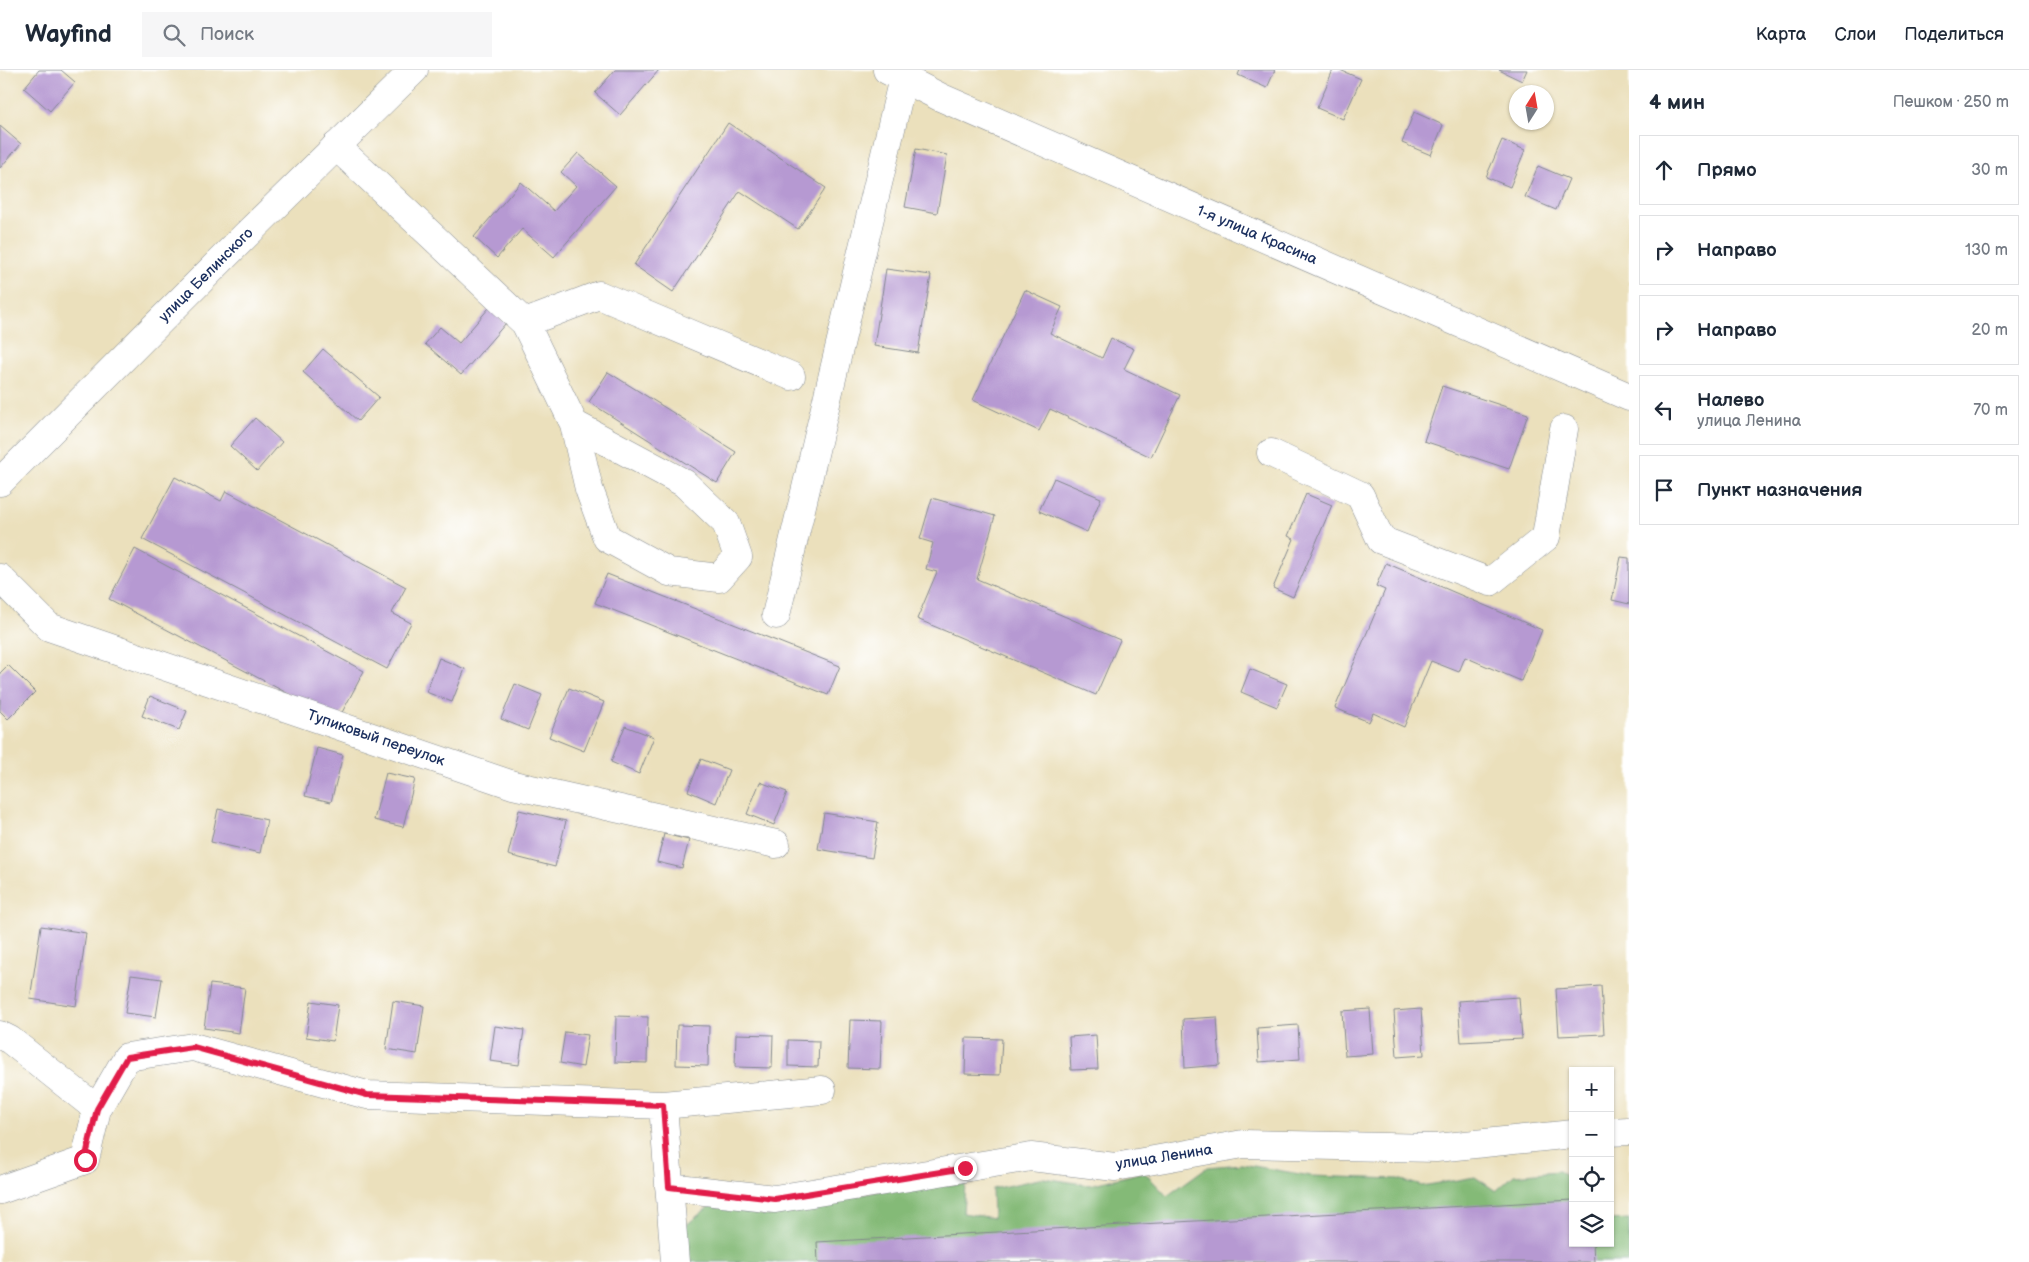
<!DOCTYPE html>
<html lang="ru">
<meta charset="utf-8">
<style>
:root{--surface:#fff;--page:#f6f6f7;--text:#1f2937;--muted:#747a83;--line:#e0e1e3}
body{margin:0;font-family:"Balsamiq Sans",sans-serif;background:var(--page);color:var(--text)}
.controls{position:absolute;right:15px;bottom:15px;display:grid;overflow:hidden;border-radius:0px;box-shadow:0 1px 4px #0004}
.controls button{width:45px;height:45px;display:grid;place-items:center;padding:0;border:0;border-bottom:1px solid var(--line);background:var(--surface);color:var(--text);font:25px sans-serif}
.compass{position:absolute;left:1509px;top:15px;width:45px;height:45px;border-radius:50%;background:var(--surface);box-shadow:0 1px 4px #0004;rotate:11deg}
.stop{position:absolute;width:15px;height:15px;margin:-11px;border:4px solid #e11d48;border-radius:50%;background:#fff}
.stop.end{background:#e11d48;border-color:#fff;box-shadow:0 1px 5px #0008}
.list{margin:0;padding:0;list-style:none}
h2{display:flex;justify-content:space-between;align-items:center;height:65px;margin:0;padding:0 20px;font-size:21px}
h2 small{font-size:16px;font-weight:400;color:var(--muted)}
.list li{display:grid;grid-template-columns:32px 1fr auto;gap:15px;align-items:center;box-sizing:border-box;height:70px;margin:0 10px 10px;padding:0 10px;border:1px solid var(--line);border-radius:0px}
.list b{display:block;font-size:19px;white-space:nowrap}
.list p{margin:0;font-size:16px;white-space:nowrap;color:var(--muted)}
.list em{font-size:16px;font-style:normal;color:var(--muted)}
.icon{flex:none;width:28px;height:28px;fill:none;stroke:currentColor;stroke-width:2;stroke-linecap:round;stroke-linejoin:round}
.map{position:relative;flex:none;width:1629px;height:1192px;overflow:hidden}
header{display:flex;align-items:center;gap:30px;box-sizing:border-box;height:70px;padding:0 25px;background:var(--surface);border-bottom:1px solid var(--line)}
header strong{font-size:24px}
nav{display:flex;gap:28px;margin-inline-start:auto;font-size:18px}
.search{width:350px;height:45px;background:var(--page);display:flex;align-items:center;gap:12px;box-sizing:border-box;padding:0 18px;border-radius:0px;color:var(--muted);font-size:19px}
main{display:flex}
aside{flex:1;background:var(--surface)}
.map>svg:first-child{display:block}
.forest{fill:#84ba77;stroke:#50746a}
.building{fill:#b699d2}
.lines{fill:none;stroke-linecap:round;stroke-linejoin:round}
.minor-casing{stroke:#83888d;stroke-width:29}
.major-casing{stroke:#83888d;stroke-width:29}
.minor{stroke:#fff;stroke-width:28}
.major{stroke:#fff;stroke-width:28}
.route{stroke:#e11d48;stroke-width:6}
.labels{text-anchor:middle;dominant-baseline:central;stroke-width:4;stroke-linejoin:round;paint-order:stroke}
.street-label{font-size:15px;fill:#1b2f5e;stroke:#fff}
</style>
<header>
<strong>Wayfind</strong>
<div class="search"><svg class="icon" aria-label="search" viewBox="0 0 24 24"><circle cx="10" cy="10" r="6"/><path d="M15 15l6 6"/></svg>Поиск</div>
<nav><a>Карта</a><a>Слои</a><a>Поделиться</a></nav>
</header>
<main>
<div class="map">
<svg width="1629" height="1192" viewBox="0 0 1629 1192">
<rect width="100%" height="100%" fill="#fff"/>
<filter id="ink" filterUnits="userSpaceOnUse"><feTurbulence type="fractalNoise" baseFrequency=".02" numOctaves="2"/><feDisplacementMap in="SourceGraphic" scale="10" xChannelSelector="R" yChannelSelector="G"/><feConvolveMatrix kernelMatrix="1 2 1 2 8 2 1 2 1" color-interpolation-filters="sRGB"/></filter>
<filter id="wash" filterUnits="userSpaceOnUse"><feTurbulence type="fractalNoise" baseFrequency=".0096" numOctaves="4" result="noise"/><feDisplacementMap in="SourceGraphic" scale="20" xChannelSelector="R" yChannelSelector="G"/><feGaussianBlur stdDeviation="1.12" result="paint"/><feColorMatrix in="noise" values="0 0 0 0 0 0 0 0 0 0 0 0 0 0 0 0 0 1.4 0 .05"/><feComposite in="paint" operator="in"/></filter>
<g filter="url(#wash)">
<rect width="100%" height="100%" fill="#ebe0bc"/>
<path class="forest" d="M1242 1094 1311 1106 1398 1109 1422 1116 1475 1107 1496 1121 1514 1105 1558 1101 1573 1111V1173H1610V1150L1629 1149V1192H682L680 1160 710 1136 768 1146 893 1118 965 1114 963 1143 993 1148 992 1119 1044 1108 1089 1115 1144 1102 1167 1126 1207 1097Z"/>
<g id="blocks">
<path class="building" d="M39 0H61L75 12 50 41 24 18Z
M615 0H659L620 45 595 23Z
M1240 0H1275L1267 18 1238 5Z
M1333 0H1340L1361 9 1343 49 1317 38Z
M1499 0H1527L1522 11Z
M1414 42 1443 55 1431 85 1402 73Z
M728 53 826 118 798 159 740 121 673 222 634 195Z
M0 56 21 74 0 98Z
M1502 70 1525 80 1510 117 1486 107Z
M916 79 947 85 937 143 905 137Z
M578 83 616 116 554 187 522 159 497 188 474 167 521 112 554 141 576 116 561 102Z
M1538 96 1569 109 1556 140 1525 127Z
M886 199 931 205 918 283 874 276Z
M1025 220 1062 237 1050 263 1102 288 1111 268 1134 279 1124 299 1180 325 1151 387 1050 339 1039 361 973 330Z
M489 238 506 253 461 305 425 274 440 257 459 273Z
M323 279 379 327 358 351 303 302Z
M608 302 736 382 717 413 589 332Z
M1442 316 1528 344 1509 399 1424 371Z
M255 348 282 372 257 401 230 376Z
M175 407 221 431 226 421 406 517 392 543 411 553 387 599 142 469Z
M1054 408 1101 428 1087 462 1039 441Z
M1306 424 1332 435 1293 527 1273 518 1294 469 1288 466Z
M932 428 995 446 977 509 1120 570 1096 625 917 549 937 502 926 499 933 473 920 469Z
M135 479 364 601 338 650 109 529Z
M1621 487 1629 488V534L1612 530Z
M1386 493 1542 560 1521 611 1465 587 1459 602 1431 591 1404 657 1373 643 1369 652 1335 638 1385 520 1376 516Z
M607 504 840 596 828 625 595 533Z
M439 588 465 599 452 632 426 622Z
M8 595 35 622 8 649 0 641V603Z
M1250 599 1287 614 1277 637 1241 622Z
M515 614 542 625 528 660 501 649Z
M569 618 604 632 584 681 549 667Z
M150 626 187 641 179 660 142 646Z
M625 656 654 667 639 704 611 692Z
M317 678 343 685 331 732 305 726Z
M701 689 729 700 716 733 688 721Z
M386 703 415 709 403 757 374 750Z
M760 712 787 722 774 755 747 744Z
M218 739 267 750 260 783 211 772Z
M519 740 566 751 555 797 508 785Z
M824 743 878 752 872 788 818 779Z
M664 764 689 770 682 798 657 792Z
M41 856 86 863 76 936 30 929Z
M131 905 162 909 156 947 125 943Z
M210 914 245 918 239 963 204 958Z
M1601 916 1604 964 1559 966 1556 919Z
M1519 927 1522 969 1461 972 1458 931Z
M311 931 338 935 333 971 306 967Z
M393 931 424 936 417 984 386 979Z
M1370 939 1373 984 1345 986 1342 941Z
M1421 939 1424 985 1397 987 1394 941Z
M616 946 648 947 647 993 615 992Z
M1217 947 1220 995 1185 998 1183 949Z
M850 950 882 951 880 999 848 998Z
M677 955 709 956 708 996 676 995Z
M1298 955 1300 989 1259 992 1257 958Z
M495 956 524 960 519 995 490 991Z
M565 962 588 965 583 997 560 993Z
M736 964 773 965 772 998 735 997Z
M1096 965 1098 999 1071 1000 1069 967Z
M966 968 1002 969 1000 1005 965 1004Z
M788 970 819 971 818 997 788 996Z
M1573 1130V1173H1593L1594 1192H818L817 1172Z"/>
</g>
</g>
<g filter="url(#ink)">
<use href="#blocks" fill-opacity="0" stroke="#83888d" stroke-width="1"/>
<g class="lines">
<defs>
<path id="minor" d="M887 0 940 27 1629 327
M336 76 525 253 574 354 589 419 607 468 669 502 719 508 738 487 726 453 684 413 574 354
M525 253 599 225 791 306
M1271 383 1360 425 1381 470 1490 512 1546 467 1564 359
M0 508 49 557 513 715 776 774
M776 545 903 8
M0 965 10 970 97 1039 85 1090 0 1120
M663 1035 675 1192
M97 1039 127 987 193 977 367 1025 663 1035 822 1020
M1610 1062 1629 1061
M669 1117 775 1129 1031 1087 1115 1097 1243 1074 1436 1078 1573 1064"/>
<path id="major" d="M0 412 246 165 414 0"/>
</defs>
<use href="#minor" class="minor-casing"/>
<use href="#major" class="major-casing"/>
<use href="#minor" class="minor"/>
<use href="#major" class="major"/>
</g>
</g>
<g class="lines" filter="url(#ink)">
<path class="route" d="M85 1090 97 1039 127 987 193 977 367 1025 663 1035 669 1117 775 1129 965 1098"/>
</g>
<g class="labels">
<g class="street-label">
<text transform="translate(1257 165) rotate(23)">1-я улица Красина</text>
<text transform="translate(206 205) rotate(-45)">улица Белинского</text>
<text transform="translate(376 668) rotate(19)">Тупиковый переулок</text>
<text transform="translate(1164 1087) rotate(-9)">улица Ленина</text>
</g>
</g>
</svg>
<div class="controls">
<button>+</button>
<button>−</button>
<button><svg class="icon" aria-label="locate" viewBox="0 0 24 24"><circle cx="12" cy="12" r="6"/><path d="M12 2v4M12 18v4M2 12h4M18 12h4"/></svg></button>
<button><svg class="icon" aria-label="layers" viewBox="0 0 24 24"><path d="M12 4l9 5-9 5-9-5zM3 14l9 5 9-5"/></svg></button>
</div>
<svg class="compass" viewBox="-18 -18 36 36"><path d="M0-13l5 13h-10z" fill="#e53935"/><path d="M0 13l5-13h-10z" fill="#747a83"/></svg>
<div class="stop" style="left:85px;top:1090px"></div>
<div class="stop end" style="left:965px;top:1098px"></div>
</div>
<aside>
<h2>4 мин<small>Пешком · 250 m</small></h2>
<ul class="list">
<li><svg class="icon" aria-label="ahead" viewBox="0 0 24 24"><path d="M12 20V5M6 11l6-6 6 6"/></svg><div><b>Прямо</b></div><em>30 m</em></li>
<li><svg class="icon" aria-label="right" viewBox="0 0 24 24"><path d="M7 20v-9h11M14 6l5 5-5 5"/></svg><div><b>Направо</b></div><em>130 m</em></li>
<li><svg class="icon" aria-label="right" viewBox="0 0 24 24"><path d="M7 20v-9h11M14 6l5 5-5 5"/></svg><div><b>Направо</b></div><em>20 m</em></li>
<li><svg class="icon" aria-label="left" viewBox="0 0 24 24"><path d="M17 20v-9H6M10 6l-5 5 5 5"/></svg><div><b>Налево</b><p>улица Ленина</p></div><em>70 m</em></li>
<li><svg class="icon" aria-label="arrive" viewBox="0 0 24 24"><path d="M6 21V4h12l-3 4 3 4H6"/></svg><div><b>Пункт назначения</b></div></li>
</ul>
</aside>
</main>
